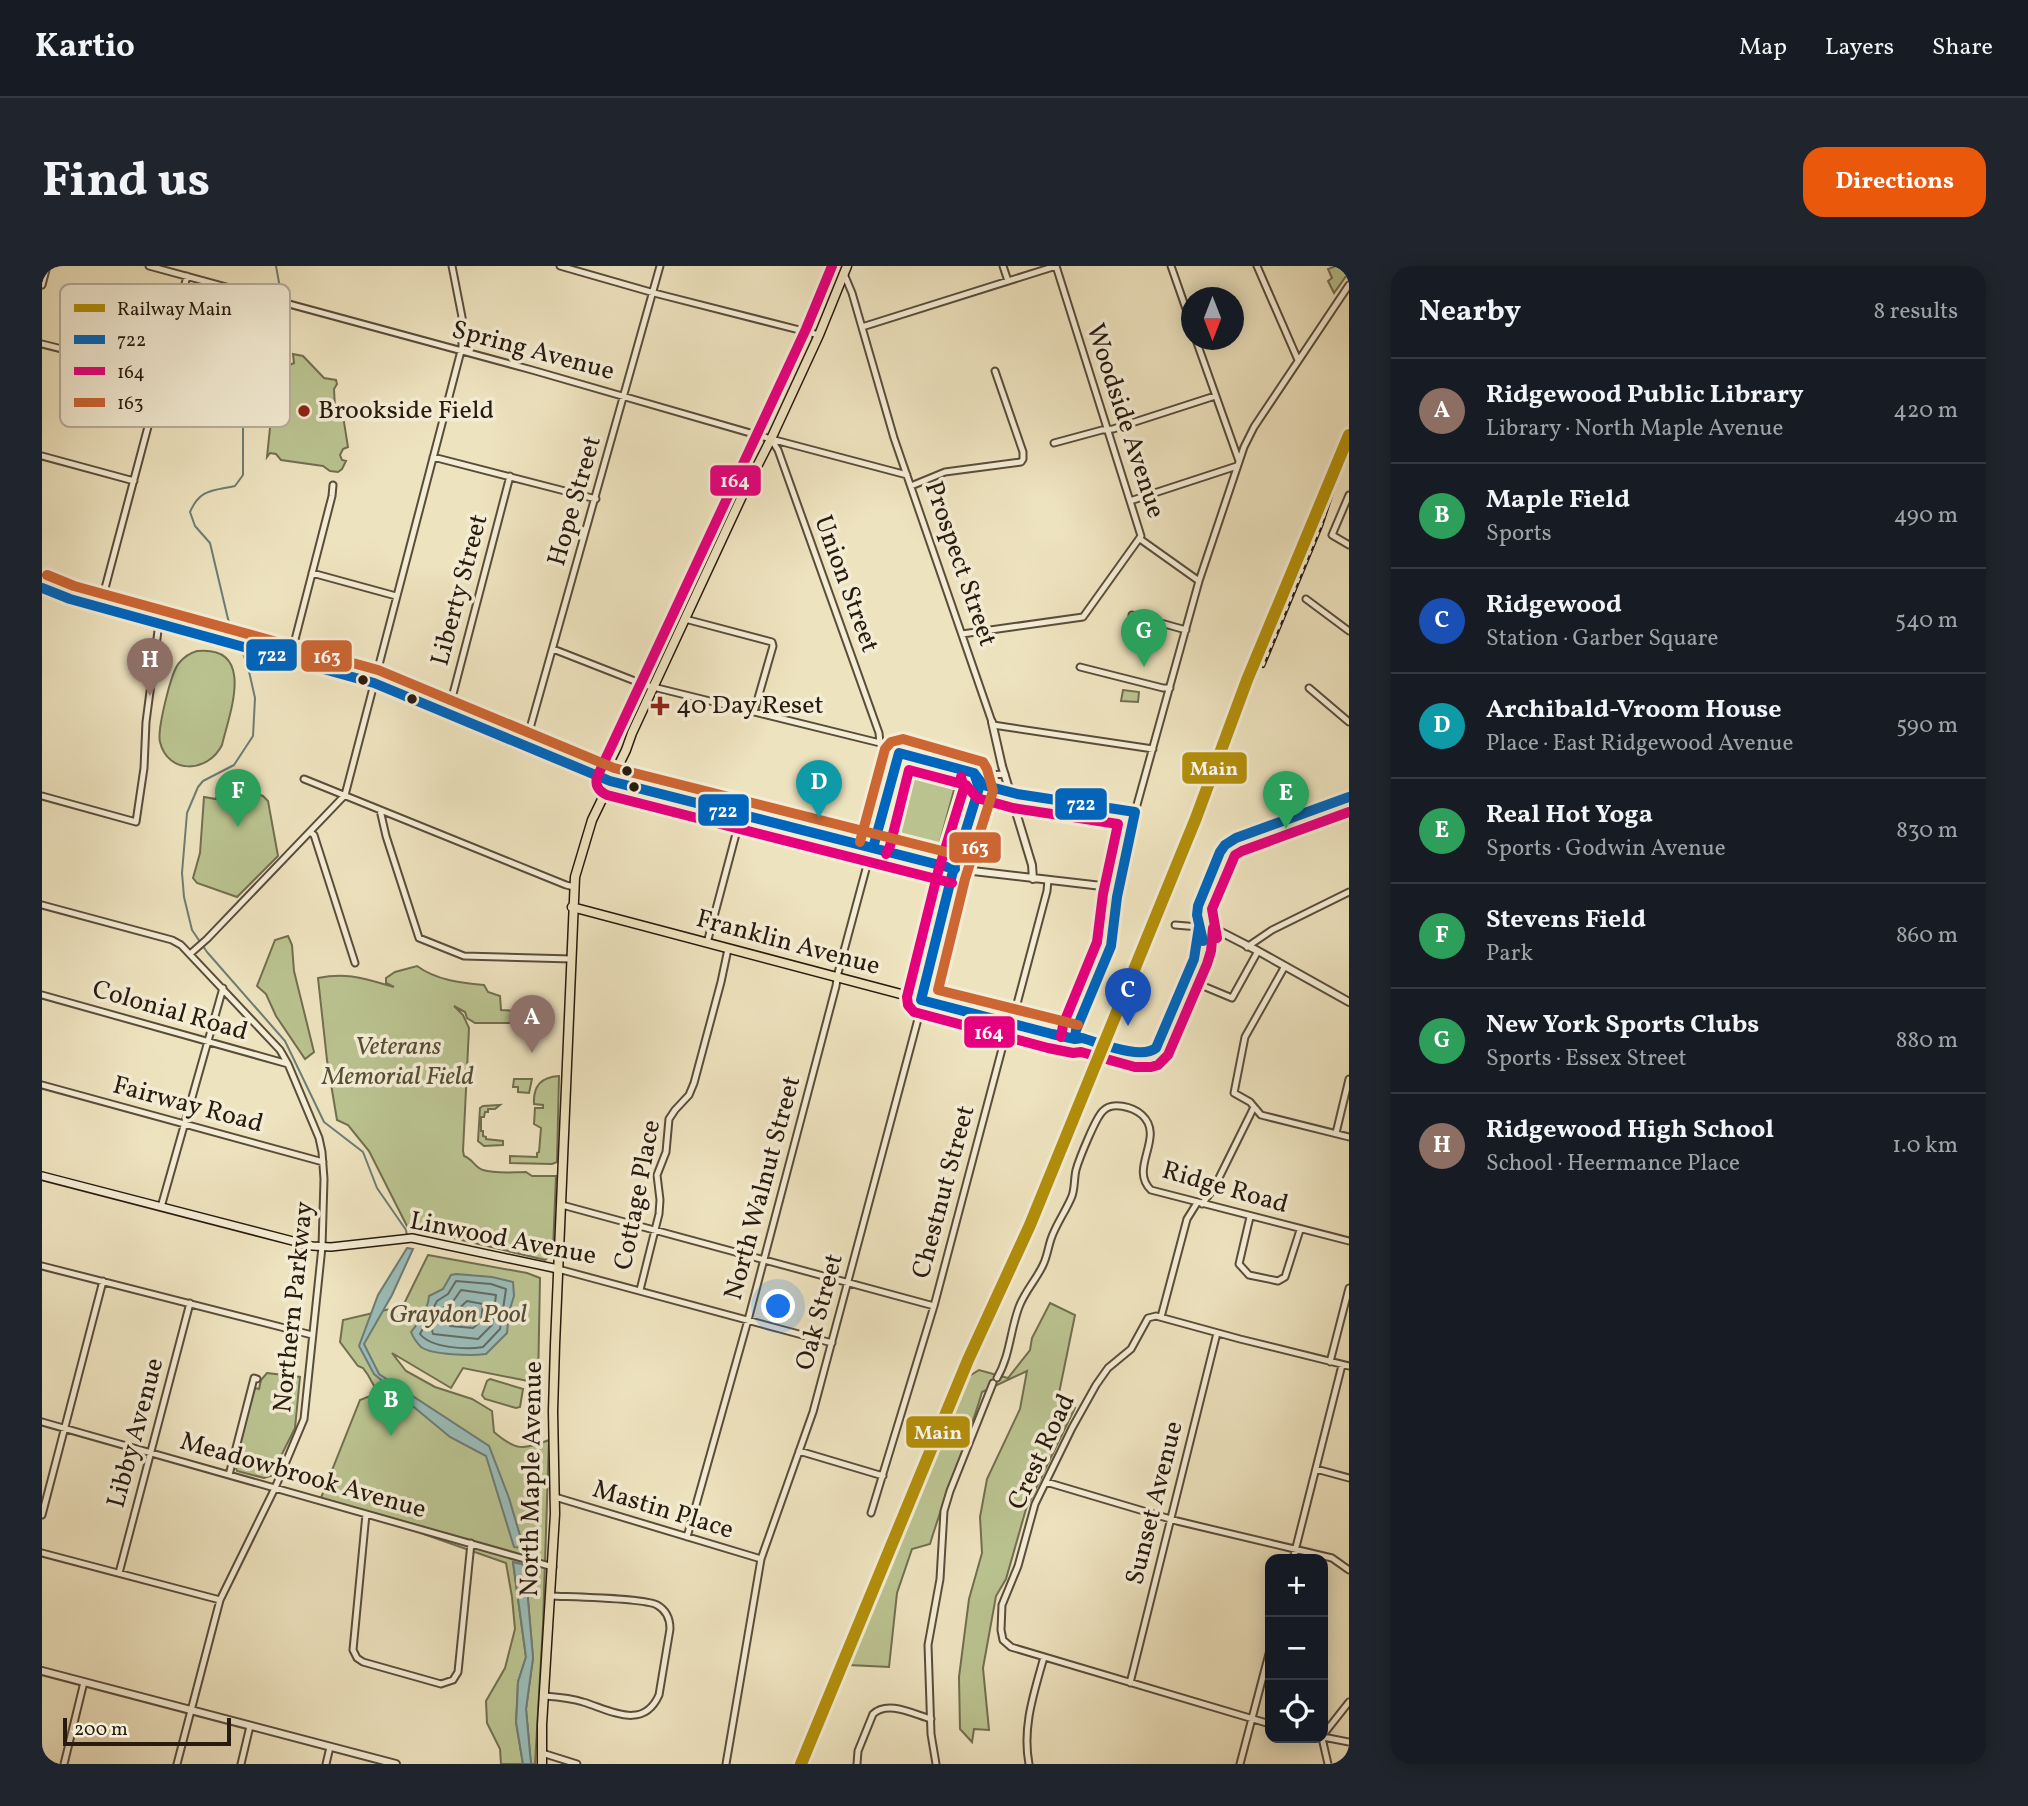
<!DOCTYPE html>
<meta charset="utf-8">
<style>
:root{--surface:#171b24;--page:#20242c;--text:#f1f3f6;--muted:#9ea1a6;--line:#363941;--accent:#ea580c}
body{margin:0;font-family:Vollkorn,serif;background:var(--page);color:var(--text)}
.controls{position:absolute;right:21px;bottom:21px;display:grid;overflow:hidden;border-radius:14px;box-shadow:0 4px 18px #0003}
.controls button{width:63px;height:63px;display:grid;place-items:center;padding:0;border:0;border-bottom:2px solid var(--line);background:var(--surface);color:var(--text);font:35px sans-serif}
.compass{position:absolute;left:1139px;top:21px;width:63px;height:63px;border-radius:50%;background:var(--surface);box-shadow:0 4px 18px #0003;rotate:180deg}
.scale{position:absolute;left:21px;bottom:18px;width:168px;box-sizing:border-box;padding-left:7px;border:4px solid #281a0f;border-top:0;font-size:19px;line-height:24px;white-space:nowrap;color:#281a0f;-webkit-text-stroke:5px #f4edd5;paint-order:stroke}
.you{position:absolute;left:737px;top:1041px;width:24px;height:24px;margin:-18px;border:5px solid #fff;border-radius:50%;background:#1a73e8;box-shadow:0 0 0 10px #1a73e833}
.badge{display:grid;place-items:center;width:46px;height:46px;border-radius:50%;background:var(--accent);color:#fff;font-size:23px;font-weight:700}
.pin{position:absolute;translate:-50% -58px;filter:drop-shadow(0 2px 4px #0008)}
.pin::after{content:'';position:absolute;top:37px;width:24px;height:21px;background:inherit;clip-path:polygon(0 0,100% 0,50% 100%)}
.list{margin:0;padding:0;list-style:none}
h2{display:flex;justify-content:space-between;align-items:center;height:91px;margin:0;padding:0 28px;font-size:30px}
h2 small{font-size:23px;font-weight:400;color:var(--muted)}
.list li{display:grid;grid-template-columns:46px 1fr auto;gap:21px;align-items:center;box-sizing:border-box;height:105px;padding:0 28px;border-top:2px solid var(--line)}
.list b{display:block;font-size:26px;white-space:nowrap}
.list p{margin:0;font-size:23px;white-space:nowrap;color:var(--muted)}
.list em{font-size:23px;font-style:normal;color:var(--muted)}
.icon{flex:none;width:38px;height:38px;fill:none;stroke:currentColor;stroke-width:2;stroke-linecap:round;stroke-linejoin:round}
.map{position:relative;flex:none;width:1307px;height:1498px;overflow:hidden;border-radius:21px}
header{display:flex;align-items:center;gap:42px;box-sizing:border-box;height:98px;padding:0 35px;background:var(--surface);border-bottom:2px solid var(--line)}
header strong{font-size:33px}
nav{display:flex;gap:38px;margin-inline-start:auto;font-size:24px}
.intro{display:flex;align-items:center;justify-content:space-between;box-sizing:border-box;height:168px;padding:0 42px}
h1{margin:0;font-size:49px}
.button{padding:18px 32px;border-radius:21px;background:var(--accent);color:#fff;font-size:24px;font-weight:700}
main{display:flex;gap:42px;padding:0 42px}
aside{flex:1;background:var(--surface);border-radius:21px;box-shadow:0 4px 18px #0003}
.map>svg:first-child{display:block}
.green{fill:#bac390;stroke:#716e50;stroke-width:2}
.water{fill:#9bbdb9;stroke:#6d7c75;stroke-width:2}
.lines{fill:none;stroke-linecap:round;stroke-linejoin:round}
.shore{stroke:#626c64;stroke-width:2}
.stream{stroke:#6d7c75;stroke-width:2}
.minor-casing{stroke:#5a4c3b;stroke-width:9}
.tertiary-casing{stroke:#5a4c3b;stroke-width:10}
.secondary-casing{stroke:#281a0f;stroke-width:10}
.primary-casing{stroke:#281a0f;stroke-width:11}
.minor{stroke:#f4edd5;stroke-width:5}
.tertiary{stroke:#f4edd5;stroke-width:6}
.secondary{stroke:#f4edd5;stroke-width:7}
.primary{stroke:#eee3bf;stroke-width:8}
.rail-casing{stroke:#281a0f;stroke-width:4.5}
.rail{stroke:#f4edd5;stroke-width:2;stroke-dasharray:5;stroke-linecap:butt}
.bus-1-casing{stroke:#f4edd5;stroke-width:16}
.bus-2-casing{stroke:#f4edd5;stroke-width:16}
.bus-3-casing{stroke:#f4edd5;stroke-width:16}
.bus-1{stroke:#0065bd;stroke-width:10}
.bus-2{stroke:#e5007d;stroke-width:10}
.bus-3{stroke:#c63;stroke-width:10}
.rail-1-casing{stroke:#f4edd5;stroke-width:18}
.rail-1{stroke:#b38f0a;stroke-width:12}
.poi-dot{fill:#8f2418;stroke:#f4edd5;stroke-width:2.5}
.bus-dot{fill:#281a0f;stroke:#f4edd5;stroke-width:2.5}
.labels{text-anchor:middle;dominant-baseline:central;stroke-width:7;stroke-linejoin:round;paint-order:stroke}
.street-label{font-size:26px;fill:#281a0f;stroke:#f4edd5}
.poi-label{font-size:26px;fill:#281a0f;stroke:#f4edd5;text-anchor:start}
.park-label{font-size:26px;font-style:italic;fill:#544d36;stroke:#f4edd5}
.key{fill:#f4edd5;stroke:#b7ae9a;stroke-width:2}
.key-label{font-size:19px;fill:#281a0f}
.line-badge{stroke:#f4edd5;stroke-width:2.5}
.badge-label{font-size:19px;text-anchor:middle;font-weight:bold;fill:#fff}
</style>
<header>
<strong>Kartio</strong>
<nav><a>Map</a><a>Layers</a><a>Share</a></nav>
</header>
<div class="intro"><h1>Find us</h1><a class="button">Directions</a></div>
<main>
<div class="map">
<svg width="1307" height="1498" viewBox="0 0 1307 1498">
<rect width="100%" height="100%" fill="#eee3bf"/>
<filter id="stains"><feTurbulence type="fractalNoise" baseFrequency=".00286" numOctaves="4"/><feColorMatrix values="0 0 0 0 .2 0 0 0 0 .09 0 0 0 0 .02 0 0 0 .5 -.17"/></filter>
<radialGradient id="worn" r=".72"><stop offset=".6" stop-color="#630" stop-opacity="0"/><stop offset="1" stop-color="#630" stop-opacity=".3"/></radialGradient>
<path class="green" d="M1294 0H1307V6L1292 27 1286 15 1290 12 1286 3Z
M251 88 261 90 282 112 294 114 295 118 292 123 293 142 302 156 306 181 301 183 298 189 300 194 304 195 300 203 296 206 288 205 281 200 239 194 234 188 228 187 225 191 232 123 235 124 242 121 245 100 252 97Z
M155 385C215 379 187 449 180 479 166 507 126 509 118 476 115 464 129 406 137 397 142 391 148 387 155 385Z
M1081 424 1097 426 1096 436 1079 435Z
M863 501 915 513 894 590 843 577Z
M184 519 221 530 226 535 236 590 195 631 155 617 151 612 158 587 162 531 174 533 177 522Z
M246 670 250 679 252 705 272 786 263 793 234 750 224 728 215 720 233 674Z
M375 700C394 714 419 717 442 719L446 726 458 730 459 744 474 745 475 757H433L425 752 423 746 412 740 421 749 427 762 421 885 422 890C431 893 433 902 441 904 454 908 471 906 484 906L490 910H514L511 983 508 990 503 994 399 969 367 964 327 885 306 859 295 854 285 794 276 712C306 706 323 713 352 721L344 717V712L353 706Z
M517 810 515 896 510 898 468 897V890L495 891V887L497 886 499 862 492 858 493 842H501V839L492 838C491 820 499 811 517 810Z
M472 813H490L487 827 476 826V821H471Z
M458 839 453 843H446V846H443L442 851H439V865H441V870L444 871V873L461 875V879L442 880 436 875 438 842 441 840Z
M386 989 485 1007 498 1012 496 1117 421 1102 409 1122 350 1087 364 1105 393 1121 430 1133 450 1145 452 1166C474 1185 481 1184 507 1174L501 1358 493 1498H489L484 1443 491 1392 483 1299 471 1296 484 1391 476 1416 474 1456 481 1498H459L458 1483 445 1457 444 1435 463 1402 473 1363 470 1331 464 1297 279 1232 318 1134 336 1127 326 1109 321 1102 316 1100 298 1076 301 1054 348 1043 359 1044Z
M1008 1037 1033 1049 1016 1132 1033 1142 984 1243 964 1313 954 1330 941 1402 947 1464 932 1463 930 1476 918 1463 917 1411 927 1333 940 1287 938 1251 945 1213 978 1143 985 1105 940 1126C925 1178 903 1227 888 1278L870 1283 855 1327 847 1401 807 1399 926 1111 937 1104 966 1112 988 1084 990 1072Z
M225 1107 258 1111 253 1162 229 1210 222 1212 195 1205 192 1197 213 1122 217 1123 219 1114Z
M448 1113 481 1123 478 1141 474 1142 443 1133 440 1129 445 1115Z"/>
<path class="water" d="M365 982 371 983 350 1029 322 1078 337 1108 447 1180 467 1232 482 1283 472 1281 444 1190 408 1171 332 1108 317 1080 336 1029Z
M414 1008 450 1011 471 1016 472 1030 467 1046 465 1067 444 1088C430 1090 390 1089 379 1081 375 1077 371 1071 369 1066 377 1056 386 1044 387 1030L401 1023 409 1009Z
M471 1296 483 1299 491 1392 484 1443 489 1498H481L474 1456 475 1441 476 1416 484 1391Z"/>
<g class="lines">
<path class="shore" d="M414 1015 449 1018 464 1023 458 1063 441 1081C424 1084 389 1082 378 1068L395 1035 406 1028Z
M419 1024 454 1029 450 1059 436 1073 391 1068 390 1064 402 1041 412 1034Z
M425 1035 441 1038 439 1055 431 1062 408 1060 406 1057 410 1049Z"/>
<path class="stream" d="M234 0 240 33
M196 377 186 353 168 277 153 260 148 246C158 223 170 225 193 220L201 209V152L226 109 237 69 239 39
M200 385 206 401 213 432 211 470 192 499 161 515 156 521 145 547 140 607 142 631 150 664 165 686 243 775 282 856 321 886 335 922 364 964 365 970"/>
<defs>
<path id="minor" d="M107 0 490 104 729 173 865 209
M518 0 612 27 777 69
M961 0 966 15
M1129 0 1150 60
M1215 0 1256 94
M802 8 810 27 852 172 950 456
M0 19 5 0
M820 61 1014 0
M1154 74 1197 195
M0 78 120 108
M729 173 736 184 837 467 838 477
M1012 177 1060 164 1071 163 1173 130
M0 190 92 215
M391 191 554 233
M869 220 903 206 979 196 981 193V186L953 105
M1307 229 1290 269 1307 279
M1088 235 1195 200
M1098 273 1157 315
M270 307 354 330
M1264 333 1307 365
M58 341 120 108 145 10
M1090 349 1144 364
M643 353 730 376 731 380 712 446
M920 368 1041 351 1099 270 1014 0
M511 383 603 419 838 477C848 480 854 486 864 490 887 499 939 511 963 508
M248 393 290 230 291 219
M1038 401 1121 422H1128
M1267 422 1307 456
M406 447 468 210
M951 459 1111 483
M483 480 618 0
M262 513 524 619 532 621
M935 513C949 528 1066 542 1093 546L1157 315 1202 181 1212 161 1307 19
M0 530 94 556 102 502 104 456 117 357
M338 544 344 570 377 672 422 690 530 693
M268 566 272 569 313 697
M898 600 907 584 925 517 932 507
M0 639 130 674 139 679 238 784 246 798 277 872 280 886 282 913 280 981 262 1153 233 1222 178 1334 135 1498
M1133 659 1157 661
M665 677 699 549
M1205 681 1230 664 1307 626
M148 688 165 673 303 529 420 81V51L410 0
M1243 700 1203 771 1192 827 1208 836 1219 849 1307 871
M1149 715 1190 732 1216 685
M0 729 246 798
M0 819 281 896
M1294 867 1307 813
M1160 938 1172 922 1212 841
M520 939 892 1040
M119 941 181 722
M1208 951 1197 998 1207 1009 1236 1015 1243 1011 1258 964
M0 1000 270 1069
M516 1003 790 1077
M598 1024 617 948 618 934 615 909 624 886 627 853 633 844 647 829 652 817 679 716 686 683
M1119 1051 1145 953 1155 937
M1288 1096 1307 1022
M955 1112C968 1090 968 1065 977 1041 983 1025 994 1014 1001 999 1005 991 1006 982 1009 973 1014 958 1024 945 1030 930 1033 922 1032 912 1034 904 1037 893 1054 851 1061 845 1070 835 1091 841 1100 849 1124 871 1086 902 1109 924L1307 975
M0 1156 511 1301
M757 1185 841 1210
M1274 1203 1307 1212
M187 1209 212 1112 215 1113
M1004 1216 1135 1255 1290 1292 1307 1304
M513 1231 719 1293
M829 1247 892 1040 965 764 972 749 1005 625 1006 614
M324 1248 311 1384 315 1392 321 1396 399 1418 411 1414 416 1406 429 1277
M0 1249 61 1015
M645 1271 706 1054 794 720 796 707 828 588 834 576 857 487
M0 1287 178 1334
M1251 1293 1300 1099
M77 1307 148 1037
M1088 1417 1175 1067
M503 1430C516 1431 529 1432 541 1436 568 1444 601 1465 617 1429L628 1363C628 1353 624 1344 615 1339 602 1332 529 1331 509 1330
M1228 1458 969 1381 961 1374 959 1364 960 1339 976 1300 993 1238 1030 1162 1054 1119 1066 1102 1089 1083 1106 1052 1114 1050 1198 1073 1307 1100
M1281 1469 1307 1436
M1281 1471 1307 1476
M1280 1472 1286 1498
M500 1487 535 1498
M22 1498 42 1416
M199 1498 208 1460
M284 1498 288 1481
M684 1498 719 1293 771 1146 876 753 885 704 910 609 937 522 932 507
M815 1498 816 1485 831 1448C846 1434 871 1448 889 1453
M894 1498 889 1468 886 1379 898 1313 902 1245 908 1225 951 1117
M987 1498C980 1461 992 1427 1002 1391
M1198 1498 1228 1384"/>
<path id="tertiary" d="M950 456 960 500 990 599 991 613
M568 515 905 602 1077 622
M1157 661 1175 664 1216 685 1307 736
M1033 773 1034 764 1069 680 1075 631 1093 546
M0 1405 354 1498"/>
<path id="secondary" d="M0 910 270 980 289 981 370 972 516 1003"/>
<path id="primary" d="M0 322 28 333 332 417 568 515
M530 641 1010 768 1033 773 1040 772 1100 788 1110 786 1117 775 1154 687 1157 661
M1033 773 1038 777 1102 795 1115 791 1149 715 1161 684V671L1155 649 1156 640 1178 586 1183 579 1190 574 1307 531
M500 1498V1459L513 1248 511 1145 513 1079 533 611 550 554 584 484 590 467 701 228 729 173 777 69 805 0"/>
</defs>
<use href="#minor" class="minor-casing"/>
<use href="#tertiary" class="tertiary-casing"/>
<use href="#secondary" class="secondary-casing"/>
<use href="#primary" class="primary-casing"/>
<use href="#minor" class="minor"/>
<use href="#tertiary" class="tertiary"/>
<use href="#secondary" class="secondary"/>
<use href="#primary" class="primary"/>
<defs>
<path id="rail" d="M1221 400 1279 260 1296 208"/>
</defs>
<use href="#rail" class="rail-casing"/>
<use href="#rail" class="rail"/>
<defs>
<path id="bus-1" d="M0 322 28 333 332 417 568 515 913 603
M932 507 937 522 910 609 879 734 1010 768 1033 773 1040 772C1058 777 1099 794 1114 782L1152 693 1157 661
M831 582 857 487 932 507 941 519 975 528 1093 546 1075 631 1069 680 1034 764 1033 773
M1161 675 1155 649 1156 640 1178 586 1183 579 1194 572 1307 531"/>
<path id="bus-2" d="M790 0 764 63 556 509C552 518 556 525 565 529L910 617
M919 511 922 522 896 606 865 731 866 739 872 746 1006 782 1031 787 1039 786 1093 801H1109L1116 799 1126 789 1165 698 1169 685 1171 662
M844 588 848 580 867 504 924 519 935 532 971 542 1076 558 1061 628 1055 676 1021 759 1019 771
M1175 672 1170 643 1193 589 1200 585 1307 546"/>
<path id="bus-3" d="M5 309 32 320 336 404 572 502 916 589
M818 576 843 483 849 476 861 473 941 496 945 503 951 525 923 613 896 724 1036 759"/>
</defs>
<use href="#bus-1" class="bus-1-casing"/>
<use href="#bus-2" class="bus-2-casing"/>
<use href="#bus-3" class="bus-3-casing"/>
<use href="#bus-1" class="bus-1"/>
<use href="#bus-2" class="bus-2"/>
<use href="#bus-3" class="bus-3"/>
<defs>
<path id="rail-1" d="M759 1498 926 1094 988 959 1154 552 1205 414 1307 169"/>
</defs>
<use href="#rail-1" class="rail-1-casing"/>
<use href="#rail-1" class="rail-1"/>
</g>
<g class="poi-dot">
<circle cx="262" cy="145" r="7"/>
<path d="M614.5 429.5h7v7h7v7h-7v7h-7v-7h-7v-7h7z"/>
</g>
<g class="bus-dot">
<circle cx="321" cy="414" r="6"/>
<circle cx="370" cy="433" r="6"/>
<circle cx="585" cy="505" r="6"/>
<circle cx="592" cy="521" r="6"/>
</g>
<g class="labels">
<g class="street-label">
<text transform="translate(491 85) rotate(15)">Spring Avenue</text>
<text transform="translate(1083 155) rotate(72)">Woodside Avenue</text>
<text transform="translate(533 235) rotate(-74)">Hope Street</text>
<text transform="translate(918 298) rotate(71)">Prospect Street</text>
<text transform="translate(804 318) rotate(70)">Union Street</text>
<text transform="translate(418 324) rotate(-75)">Liberty Street</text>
<text transform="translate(746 677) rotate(15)">Franklin Avenue</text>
<text transform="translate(128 745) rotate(16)">Colonial Road</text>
<text transform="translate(146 839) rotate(15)">Fairway Road</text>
<text transform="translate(721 922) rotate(-75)">North Walnut Street</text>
<text transform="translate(1183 922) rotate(16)">Ridge Road</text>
<text transform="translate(902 926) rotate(-75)">Chestnut Street</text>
<text transform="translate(596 929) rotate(-79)">Cottage Place</text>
<text transform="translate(461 973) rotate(11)">Linwood Avenue</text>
<text transform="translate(252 1041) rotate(-84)">Northern Parkway</text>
<text transform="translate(778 1046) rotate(-75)">Oak Street</text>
<text transform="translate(94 1167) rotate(-75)">Libby Avenue</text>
<text transform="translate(1000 1186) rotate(-65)">Crest Road</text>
<text transform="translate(261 1210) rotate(16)">Meadowbrook Avenue</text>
<text transform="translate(490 1213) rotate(-89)">North Maple Avenue</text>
<text transform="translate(1113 1237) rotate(-76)">Sunset Avenue</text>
<text transform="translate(621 1244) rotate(17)">Mastin Place</text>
</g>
<g class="poi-label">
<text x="276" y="145">Brookside Field</text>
<text x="634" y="440">40 Day Reset</text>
</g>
<g class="park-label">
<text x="356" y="781">Veterans<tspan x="356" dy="30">Memorial Field</tspan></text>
<text x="416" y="1049">Graydon Pool</text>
</g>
</g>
<rect x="18" y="18" width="230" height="143" rx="10" class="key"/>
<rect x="32" y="38" width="31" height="8" fill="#b38f0a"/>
<rect x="32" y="69" width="31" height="9" fill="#0065bd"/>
<rect x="32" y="101" width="31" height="8" fill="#e5007d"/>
<rect x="32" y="132" width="31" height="9" fill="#c63"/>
<g class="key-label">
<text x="75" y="49">Railway Main</text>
<text x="75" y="80">722</text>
<text x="75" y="112">164</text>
<text x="75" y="143">163</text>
</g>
<g class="line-badge">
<rect x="667" y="198" width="53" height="33" rx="7" fill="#e5007d"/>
<rect x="203" y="372" width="53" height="34" rx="7" fill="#0065bd"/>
<rect x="258" y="373" width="53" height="34" rx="7" fill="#c63"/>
<rect x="1139" y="485" width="67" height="34" rx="7" fill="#b38f0a"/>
<rect x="1012" y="521" width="54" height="34" rx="7" fill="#0065bd"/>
<rect x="655" y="527" width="53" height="34" rx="7" fill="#0065bd"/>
<rect x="906" y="565" width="54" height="33" rx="7" fill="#c63"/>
<rect x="921" y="749" width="53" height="34" rx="7" fill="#e5007d"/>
<rect x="863" y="1149" width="66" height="34" rx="7" fill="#b38f0a"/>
</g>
<g class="badge-label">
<text x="693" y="221">164</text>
<text x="230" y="395">722</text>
<text x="285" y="397">163</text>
<text x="1172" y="509">Main</text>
<text x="1039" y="544">722</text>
<text x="681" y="551">722</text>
<text x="933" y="588">163</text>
<text x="947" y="773">164</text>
<text x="896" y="1173">Main</text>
</g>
<rect width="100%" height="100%" filter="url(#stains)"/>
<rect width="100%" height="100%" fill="url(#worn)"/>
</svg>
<div class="controls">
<button>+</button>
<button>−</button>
<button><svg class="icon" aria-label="locate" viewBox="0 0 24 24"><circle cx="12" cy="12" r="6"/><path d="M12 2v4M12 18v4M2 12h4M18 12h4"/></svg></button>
</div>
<svg class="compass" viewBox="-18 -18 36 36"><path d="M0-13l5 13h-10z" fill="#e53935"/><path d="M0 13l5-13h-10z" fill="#9ea1a6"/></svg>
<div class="scale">200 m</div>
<div class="you"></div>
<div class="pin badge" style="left:490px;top:787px;background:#8d6e63">A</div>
<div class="pin badge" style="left:349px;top:1170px;background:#2e9e5b">B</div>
<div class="pin badge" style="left:1086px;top:760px;background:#1a4fb4">C</div>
<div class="pin badge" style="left:777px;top:552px;background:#0f9aa8">D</div>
<div class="pin badge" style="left:1244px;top:563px;background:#2e9e5b">E</div>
<div class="pin badge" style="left:196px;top:561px;background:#2e9e5b">F</div>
<div class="pin badge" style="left:1102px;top:401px;background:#2e9e5b">G</div>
<div class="pin badge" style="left:108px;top:430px;background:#8d6e63">H</div>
</div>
<aside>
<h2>Nearby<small>8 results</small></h2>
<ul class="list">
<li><span class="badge" style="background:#8d6e63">A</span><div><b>Ridgewood Public Library</b><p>Library · North Maple Avenue</p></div><em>420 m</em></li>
<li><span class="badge" style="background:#2e9e5b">B</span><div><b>Maple Field</b><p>Sports</p></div><em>490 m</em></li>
<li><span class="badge" style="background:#1a4fb4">C</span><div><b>Ridgewood</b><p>Station · Garber Square</p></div><em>540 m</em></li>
<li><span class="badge" style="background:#0f9aa8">D</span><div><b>Archibald-Vroom House</b><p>Place · East Ridgewood Avenue</p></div><em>590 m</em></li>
<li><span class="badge" style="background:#2e9e5b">E</span><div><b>Real Hot Yoga</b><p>Sports · Godwin Avenue</p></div><em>830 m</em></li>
<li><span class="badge" style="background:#2e9e5b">F</span><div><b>Stevens Field</b><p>Park</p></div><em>860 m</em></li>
<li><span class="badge" style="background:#2e9e5b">G</span><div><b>New York Sports Clubs</b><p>Sports · Essex Street</p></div><em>880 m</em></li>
<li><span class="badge" style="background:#8d6e63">H</span><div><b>Ridgewood High School</b><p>School · Heermance Place</p></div><em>1.0 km</em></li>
</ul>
</aside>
</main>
